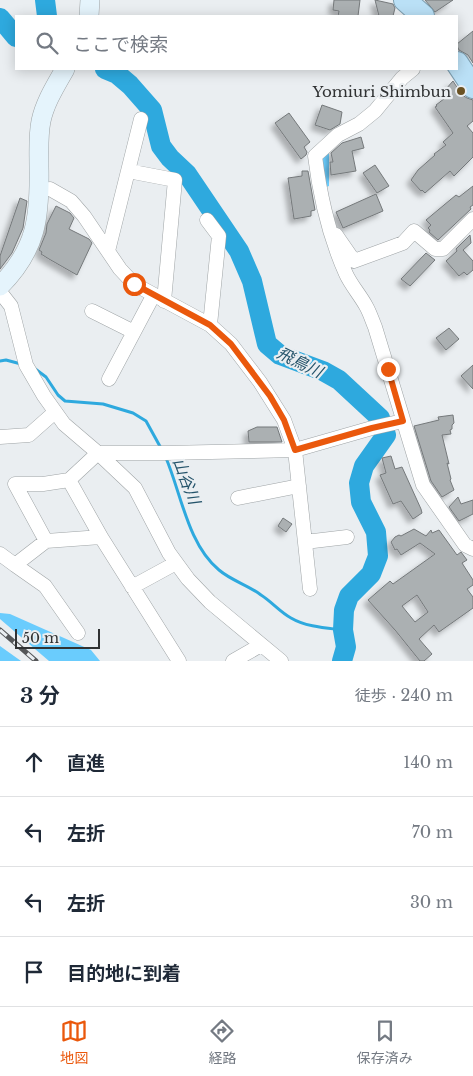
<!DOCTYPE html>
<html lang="ja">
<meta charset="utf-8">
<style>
:root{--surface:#fff;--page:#f2f2f3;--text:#1f2937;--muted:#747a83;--line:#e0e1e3;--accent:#ea580c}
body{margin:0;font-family:"Libre Baskerville","Noto Sans JP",serif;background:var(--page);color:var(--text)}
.scale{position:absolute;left:15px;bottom:12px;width:85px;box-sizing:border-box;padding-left:5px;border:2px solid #303233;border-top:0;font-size:14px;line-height:18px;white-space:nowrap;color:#303233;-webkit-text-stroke:4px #eaeef1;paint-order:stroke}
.stop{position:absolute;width:15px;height:15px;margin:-11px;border:4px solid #ea580c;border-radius:50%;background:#fff}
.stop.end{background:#ea580c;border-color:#fff;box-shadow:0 1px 5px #0008}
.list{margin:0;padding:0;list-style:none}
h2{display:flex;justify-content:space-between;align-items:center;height:65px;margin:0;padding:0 20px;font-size:21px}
h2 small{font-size:16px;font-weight:400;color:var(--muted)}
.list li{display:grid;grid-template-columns:32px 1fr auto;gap:15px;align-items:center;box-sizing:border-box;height:70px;padding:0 20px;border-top:1px solid var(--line)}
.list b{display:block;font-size:19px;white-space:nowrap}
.list em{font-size:16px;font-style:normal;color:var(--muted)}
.icon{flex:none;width:28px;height:28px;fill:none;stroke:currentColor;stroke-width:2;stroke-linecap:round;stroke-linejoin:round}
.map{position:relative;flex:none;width:473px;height:661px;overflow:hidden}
.search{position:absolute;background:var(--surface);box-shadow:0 2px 12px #0003;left:15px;right:15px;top:15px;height:55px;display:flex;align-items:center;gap:12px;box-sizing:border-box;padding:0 18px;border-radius:0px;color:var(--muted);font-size:19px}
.sheet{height:345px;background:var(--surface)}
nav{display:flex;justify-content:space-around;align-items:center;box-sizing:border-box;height:70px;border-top:1px solid var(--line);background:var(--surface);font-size:14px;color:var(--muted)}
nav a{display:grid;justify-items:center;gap:2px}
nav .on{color:var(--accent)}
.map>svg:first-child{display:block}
.green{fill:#6accfd}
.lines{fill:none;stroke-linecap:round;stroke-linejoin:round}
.stream{stroke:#2ea9de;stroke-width:3}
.river{stroke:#2ea9de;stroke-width:20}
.building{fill:#abb0b2;stroke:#75797b;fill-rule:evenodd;filter:url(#shadow)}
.minor-casing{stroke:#9fa4a6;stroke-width:15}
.secondary-casing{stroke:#9fa4a6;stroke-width:20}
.trunk-casing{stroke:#7e9fb0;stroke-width:24}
.minor{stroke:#fff;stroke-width:14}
.secondary{stroke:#e5f4fc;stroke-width:19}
.trunk{stroke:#bae0f6;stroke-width:22}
.rail-casing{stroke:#555759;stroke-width:5}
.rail{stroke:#eaeef1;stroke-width:3;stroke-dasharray:9;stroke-linecap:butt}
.route{stroke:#ea580c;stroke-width:6}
.poi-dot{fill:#6a5223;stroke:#eaeef1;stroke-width:2}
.labels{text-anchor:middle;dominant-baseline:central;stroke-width:4.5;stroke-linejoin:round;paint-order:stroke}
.poi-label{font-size:15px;fill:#303233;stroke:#eaeef1;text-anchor:end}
.water-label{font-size:16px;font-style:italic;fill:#24536a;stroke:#eaeef1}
</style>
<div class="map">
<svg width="473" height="661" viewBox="0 0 473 661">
<defs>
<filter id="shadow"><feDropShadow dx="-4.5" dy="4.5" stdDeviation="2.5" flood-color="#0004"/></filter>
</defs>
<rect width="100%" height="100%" fill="#eaeef1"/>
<path class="green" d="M329 150V186L324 188 320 157Z
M0 613 10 614 91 650 100 661H49L0 619Z
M0 646 21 661H0Z"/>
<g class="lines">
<path class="stream" d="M0 361 6 360 21 364
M34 368 46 377 58 395 65 401 103 404 133 413 146 421 162 450
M166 458C181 493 188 545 219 570 232 581 248 585 261 595 272 602 280 612 291 618 306 627 327 628 343 630"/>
<path class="river" d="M45 0 47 16
M0 18 16 37
M105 69 117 74 130 85 152 110 161 146 170 158 187 174 239 251 252 281 267 344 280 355 323 371 339 380 380 418 386 435 364 466 359 483 361 502 376 532 378 556 371 574 349 596 344 610 343 630 346 647 342 661"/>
</g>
<path class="building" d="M334 0H360L358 16H338L339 11 333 10Z
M375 0 393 4 395 8 393 16H379Z
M425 0H453L435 12Z
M473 31V63L468 55 459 50 457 46V44Z
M453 81 462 95 467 98 473 100V121L467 126 473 133V157L454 176 450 171 425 193 422 190 421 191 411 180 418 170 435 155 434 154 446 145 443 142 453 133 435 107 437 106 436 105 449 95 445 90Z
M322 105 342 112 340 124 330 130 315 125Z
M289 113 310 142 304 147 307 152 306 155 301 159 275 123Z
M361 137 364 148 352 151 356 171 331 175 330 162H333L331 153 342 143Z
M375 165 389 186 377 193 363 173Z
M302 171H308L315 210 311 211V216L294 219 288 178 302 176Z
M473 186V205L470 207 471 209 438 240 429 232 430 230 428 228 431 225 426 220 456 195 459 197Z
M376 194 383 211 343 228 336 212Z
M20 198 27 201 23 228 12 253 0 269V256Z
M56 206 70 213 74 218 69 229 89 239 92 243 77 275 49 259 41 254 42 252 39 250 46 233 47 224Z
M470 235 471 243 463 250 473 261V270L467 275 464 272 459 276 446 261 457 251 456 249Z
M426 253 435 260 410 286 401 279Z
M449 328 459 339 446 350 436 338Z
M473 365V389L461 376Z
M453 415 454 423 452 425V429L450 430 451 434 442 435 449 464 447 463 451 479 450 480 454 490 442 497 431 481 414 426 439 420 438 417Z
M257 427H277L282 442H249L248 431Z
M391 456 395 469 402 467 421 509 422 513 413 519 401 501 393 504 380 475 386 473 382 458Z
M458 497 461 504 473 500V514L459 521 449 507Z
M283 518 292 524 286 532 278 526Z
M414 529 426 536 431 530 432 533 439 530 457 555 461 552 467 560 462 563 473 580V585L467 589 473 597V608L439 632 434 625 419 639 432 654 424 661H420L395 630 368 600 390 581 393 584 435 554 420 543 401 555 397 549 395 550 391 542 395 537 399 535 401 536ZM417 595 428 612 415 622 402 606Z"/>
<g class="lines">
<defs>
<path id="minor" d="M413 69 402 78 375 111 359 124 338 135 315 156C320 197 329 236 346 274 351 285 360 295 366 306 370 313 372 320 375 327L423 485 465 545 473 549
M128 171 175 180 164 301
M50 189 71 201 84 216 120 269 134 284 210 325 231 344 260 382 284 420 295 450 310 589
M207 220 219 236 210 325
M336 235 354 261 403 243 414 231 435 249H443L473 219
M108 251 141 119
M0 292 11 306 26 365 44 396 64 424 98 453 135 488 169 553 188 579 210 602 281 661
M92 311 134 332
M109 379 153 296
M0 437 29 435 55 412
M69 480 101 537
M238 498 299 486
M305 542 347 537
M0 554 15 565 46 541
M15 565 45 586 78 633
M132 587 176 563
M179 661 101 537 46 541 15 484H43L69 480 98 453H166L295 450 372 428 403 421
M233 661 261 645"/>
<path id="secondary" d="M89 16 90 0
M0 286C37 249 40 216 39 167 39 151 38 136 41 121 45 102 56 85 65 69"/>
<path id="trunk" d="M405 0 423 16
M457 63 473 87"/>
</defs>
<use href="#minor" class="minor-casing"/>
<use href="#secondary" class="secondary-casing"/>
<use href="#trunk" class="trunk-casing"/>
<use href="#minor" class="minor"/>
<use href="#secondary" class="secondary"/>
<use href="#trunk" class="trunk"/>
<defs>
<path id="rail" d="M0 630 36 661"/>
</defs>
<use href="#rail" class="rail-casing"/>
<use href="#rail" class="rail"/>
</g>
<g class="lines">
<path class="route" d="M134 284 210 325 231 344 270 396 284 420 295 450 372 428 403 421 388 369"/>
</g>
<circle class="poi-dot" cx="461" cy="91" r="5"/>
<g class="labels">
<g class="poi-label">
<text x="451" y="91">Yomiuri Shimbun</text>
</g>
<g class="water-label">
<text transform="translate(300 362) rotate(26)">飛鳥川</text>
<text transform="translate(187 481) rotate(69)">山谷川</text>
</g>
</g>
</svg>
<div class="scale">50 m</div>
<div class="stop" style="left:134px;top:284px"></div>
<div class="stop end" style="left:388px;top:369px"></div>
<div class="search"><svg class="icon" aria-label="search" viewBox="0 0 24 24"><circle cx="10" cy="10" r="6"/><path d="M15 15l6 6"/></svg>ここで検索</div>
</div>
<section class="sheet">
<h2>3 分<small>徒歩 · 240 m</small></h2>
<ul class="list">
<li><svg class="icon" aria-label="ahead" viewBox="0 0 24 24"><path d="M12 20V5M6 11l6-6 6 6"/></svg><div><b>直進</b></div><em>140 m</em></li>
<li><svg class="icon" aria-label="left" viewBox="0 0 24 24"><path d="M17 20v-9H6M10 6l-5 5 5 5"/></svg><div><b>左折</b></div><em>70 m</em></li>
<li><svg class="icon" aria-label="left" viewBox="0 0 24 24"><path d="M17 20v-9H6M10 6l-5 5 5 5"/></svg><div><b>左折</b></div><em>30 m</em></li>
<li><svg class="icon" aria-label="arrive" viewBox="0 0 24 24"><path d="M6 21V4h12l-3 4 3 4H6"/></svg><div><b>目的地に到着</b></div></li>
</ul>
</section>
<nav>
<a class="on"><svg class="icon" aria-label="map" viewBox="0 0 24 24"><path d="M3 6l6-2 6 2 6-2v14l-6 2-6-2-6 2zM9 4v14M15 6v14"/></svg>地図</a>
<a><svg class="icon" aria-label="directions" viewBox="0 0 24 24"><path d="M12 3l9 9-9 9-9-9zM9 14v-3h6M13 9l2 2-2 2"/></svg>経路</a>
<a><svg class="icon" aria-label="saved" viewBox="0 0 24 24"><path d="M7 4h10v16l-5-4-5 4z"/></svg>保存済み</a>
</nav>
